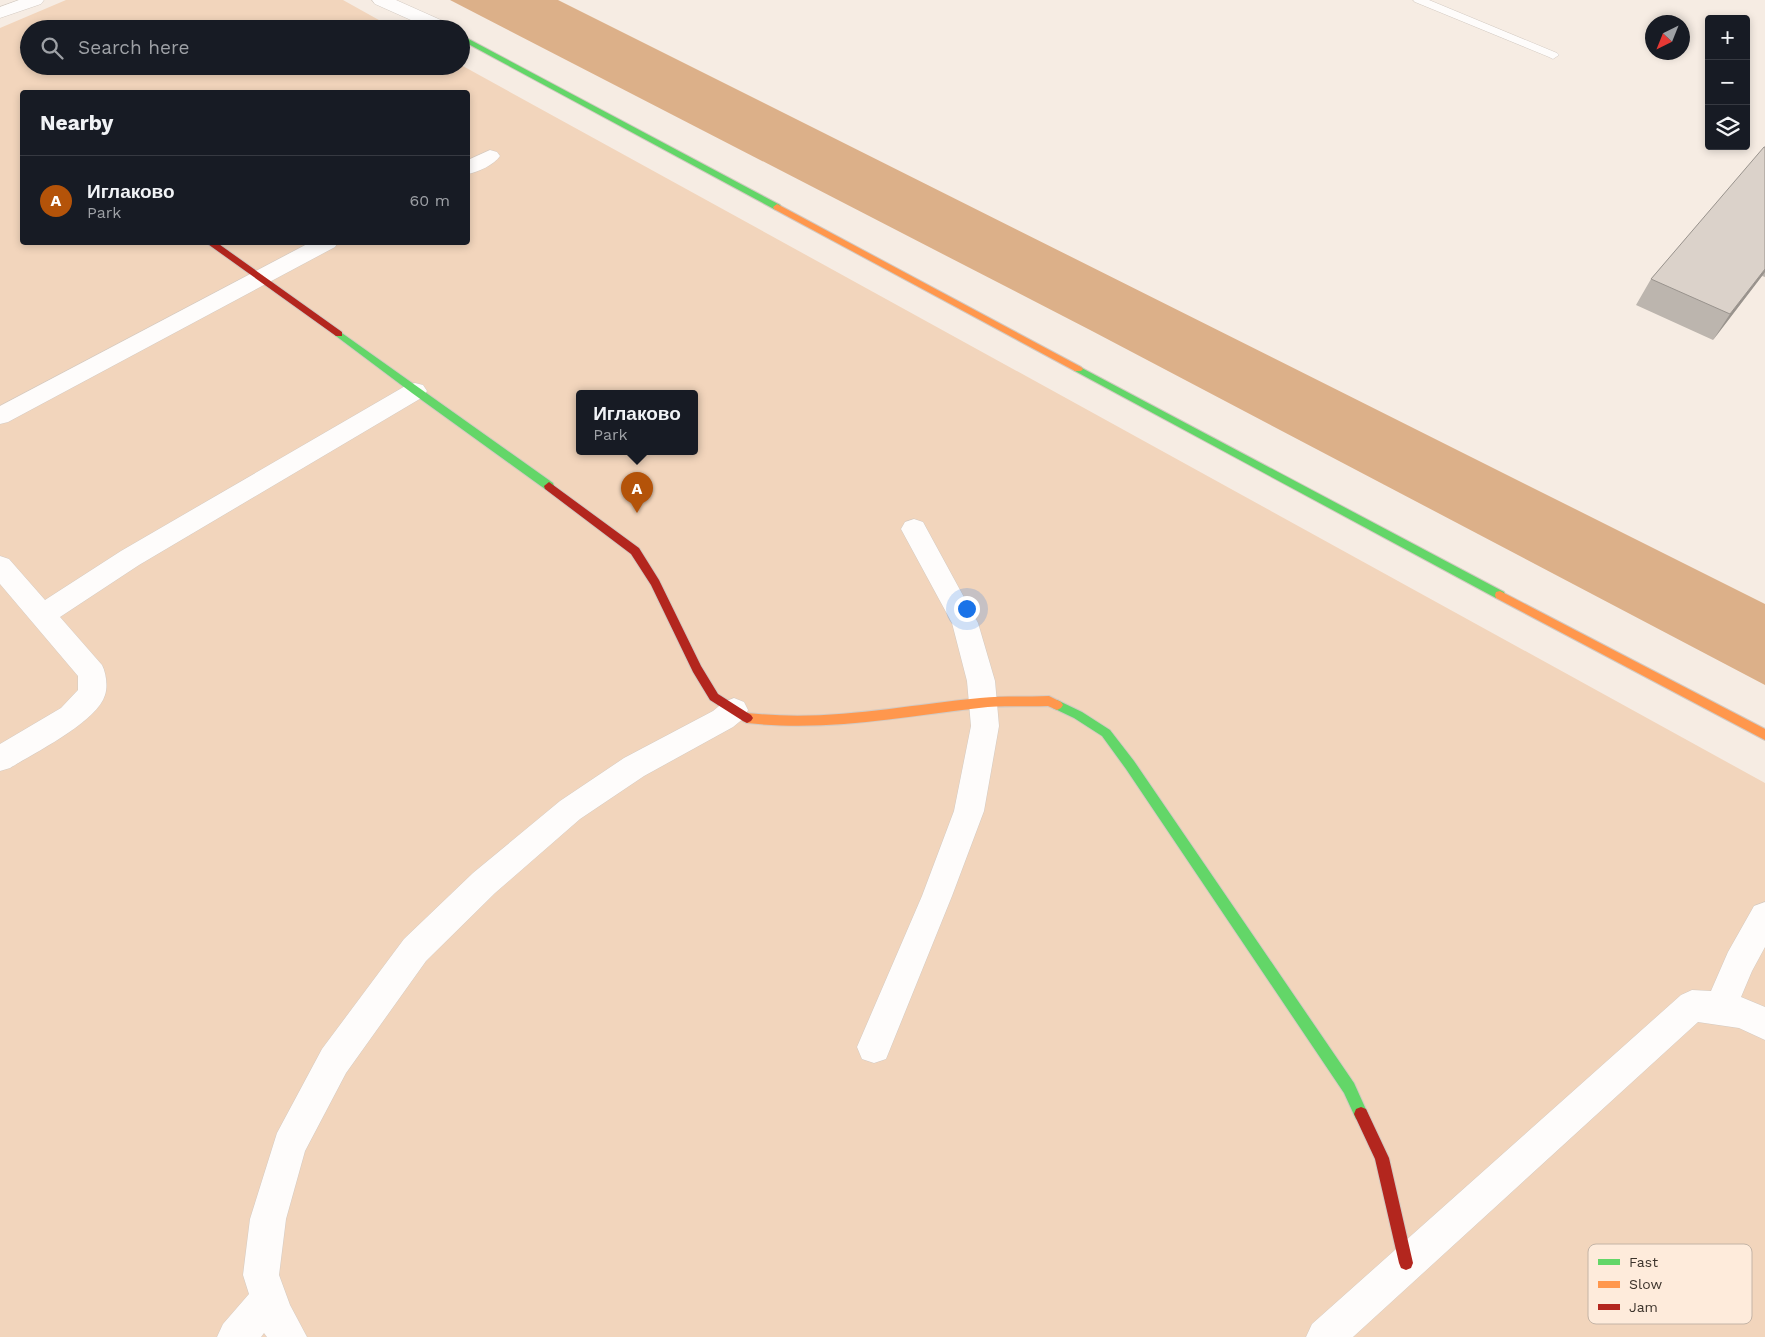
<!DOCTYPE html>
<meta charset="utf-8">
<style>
:root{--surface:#171b24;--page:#242831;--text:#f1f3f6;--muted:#9ea1a6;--line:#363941;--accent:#b45309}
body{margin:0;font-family:"Work Sans",sans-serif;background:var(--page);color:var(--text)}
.controls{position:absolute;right:15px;top:15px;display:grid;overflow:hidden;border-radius:5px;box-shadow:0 2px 8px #0003}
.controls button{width:45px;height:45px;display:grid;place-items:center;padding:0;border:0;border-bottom:1px solid var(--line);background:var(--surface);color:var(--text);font:25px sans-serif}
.compass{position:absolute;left:1645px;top:15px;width:45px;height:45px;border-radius:50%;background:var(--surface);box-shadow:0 2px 8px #0003;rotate:223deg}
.you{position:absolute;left:966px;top:608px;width:18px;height:18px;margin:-12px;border:4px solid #fff;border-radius:50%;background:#1a73e8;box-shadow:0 0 0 8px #1a73e833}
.badge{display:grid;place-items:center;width:32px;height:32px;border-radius:50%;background:var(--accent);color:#fff;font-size:16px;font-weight:700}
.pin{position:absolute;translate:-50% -41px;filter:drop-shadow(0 1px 2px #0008)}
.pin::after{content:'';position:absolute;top:26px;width:18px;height:15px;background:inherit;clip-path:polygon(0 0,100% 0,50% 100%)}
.popup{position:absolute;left:576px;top:390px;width:122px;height:65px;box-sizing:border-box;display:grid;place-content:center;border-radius:5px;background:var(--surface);filter:drop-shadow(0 1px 4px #0005);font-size:16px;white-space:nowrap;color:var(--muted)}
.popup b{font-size:19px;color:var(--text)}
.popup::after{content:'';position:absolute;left:50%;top:100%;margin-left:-10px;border:10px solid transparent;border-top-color:var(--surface)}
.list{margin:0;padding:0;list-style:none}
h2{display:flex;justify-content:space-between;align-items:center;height:65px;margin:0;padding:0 20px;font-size:21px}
h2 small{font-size:16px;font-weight:400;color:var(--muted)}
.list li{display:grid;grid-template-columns:32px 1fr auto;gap:15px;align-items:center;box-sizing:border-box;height:90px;padding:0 20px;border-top:1px solid var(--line)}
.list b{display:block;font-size:19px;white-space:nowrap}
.list p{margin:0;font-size:16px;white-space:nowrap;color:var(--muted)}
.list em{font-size:16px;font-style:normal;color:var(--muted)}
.icon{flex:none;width:28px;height:28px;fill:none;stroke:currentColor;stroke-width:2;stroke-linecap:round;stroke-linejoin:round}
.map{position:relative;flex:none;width:1765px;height:1337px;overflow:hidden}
.search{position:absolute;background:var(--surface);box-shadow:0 2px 8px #0003;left:20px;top:20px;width:450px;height:55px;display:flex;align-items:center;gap:12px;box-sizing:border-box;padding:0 18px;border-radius:28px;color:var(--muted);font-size:19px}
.panel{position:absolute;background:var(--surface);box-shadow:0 2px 8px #0003;left:20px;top:90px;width:450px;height:155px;border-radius:5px}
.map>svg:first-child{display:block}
.green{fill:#f2d5bc;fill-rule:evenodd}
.water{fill:#dcb089}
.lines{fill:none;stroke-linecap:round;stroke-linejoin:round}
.lane-casing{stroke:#d3cac2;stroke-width:1}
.street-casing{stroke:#d3cac2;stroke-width:1}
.fast-casing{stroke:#d3cac2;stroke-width:2}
.slow-casing{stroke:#d3cac2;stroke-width:2}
.jam-casing{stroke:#d3cac2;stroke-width:2}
.lane{fill:#fefcfb;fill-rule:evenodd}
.street{fill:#fefcfb;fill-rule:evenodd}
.fast{fill:#63d668;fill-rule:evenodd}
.slow{fill:#ff974d;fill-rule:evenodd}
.jam{fill:#b3261e;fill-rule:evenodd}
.wall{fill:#bcb5ae}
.shaded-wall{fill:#99938d}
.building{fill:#dbd2ca;stroke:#99938d}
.key{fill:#feebdb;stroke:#c4b4a6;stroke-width:1}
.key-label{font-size:14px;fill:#3c332b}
</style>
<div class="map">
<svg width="1765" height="1337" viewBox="0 0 1765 1337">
<rect width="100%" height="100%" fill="#f6ece3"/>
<path class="green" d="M66 0H343L395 29H29V66L461 65 1765 783V1337H0V28ZM22 92H468V242H22ZM580 394H694V452H580Z"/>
<path class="water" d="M450 0H558L1765 604V685L1092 331Z"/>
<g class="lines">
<defs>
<path id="lane" d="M1413 0H1429L1557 53 1559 55 1553 59 1549 57 1415 2Z"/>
<path id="street" d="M19 0H44L41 4 0 18V7Z
M372 0H396L452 25 455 29H431L375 4Z
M490 150 497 152 500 156C494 165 478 172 468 174V160Z
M311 242H338L335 247 8 422 0 424V406Z
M415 383 423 385 427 391 423 397 139 565 60 617 102 665C106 673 108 686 105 695 97 722 34 753 10 768L0 771V744L61 708 78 690V676L0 584V556L9 559 45 600 121 551 407 385Z
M914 519 923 522 978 623 995 681 999 726 984 811 952 896 886 1059 874 1063 862 1059 857 1047 922 896 954 811 971 726 967 681 952 623 901 529 905 522Z
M734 698 744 702 748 710 744 718 733 727 644 776 580 819 495 893 426 961 346 1073 305 1151 286 1219 279 1275 290 1305 307 1337H267L264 1333 261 1337H217L223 1324 249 1294 243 1275 250 1219 277 1133 322 1049 404 939 473 873 560 801 624 758 713 711 724 702Z
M1765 902V947L1752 971 1741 997 1765 1007V1040L1739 1028 1698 1022 1353 1337H1306L1312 1324 1681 995 1692 990 1711 991 1728 952 1754 906Z"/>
<path id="fast" d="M461 35 780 205 781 207 777 210 774 209 461 40Z
M339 331 553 483 554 486 553 489H545L412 393 336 336 334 334Z
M1078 366 1504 592 1505 595 1504 598H1496L1075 371 1073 369Z
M1057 700 1082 712 1110 730 1134 761 1354 1083 1368 1114 1366 1119 1361 1121 1356 1119 1344 1093 1126 769 1102 736 1074 718 1053 708 1051 705 1053 702Z"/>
<path id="slow" d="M777 204 1081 367 1083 369 1081 371H1075L774 209 773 207Z
M1500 591 1765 729V740L1496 598 1495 595 1496 592Z
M1049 696 1061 702 1063 705 1061 708 1057 710 1048 706C1025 707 1002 705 979 708 899 717 829 732 747 723L743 721 741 718 743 715 747 713C830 722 898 706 980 698 1003 696 1026 697 1049 696Z"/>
<path id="jam" d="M205 242H216L342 332V336H336Z
M549 482 639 548 659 580 701 666 718 694 751 715 753 718 751 721 747 723 743 721 710 700 693 672 651 585 631 554 545 489 544 486Z
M1361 1107 1366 1109 1389 1158 1413 1263 1411 1268 1406 1270 1401 1268 1399 1263 1375 1159 1354 1114 1356 1109Z"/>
</defs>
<use href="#lane" class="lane-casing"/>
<use href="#street" class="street-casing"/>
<use href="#fast" class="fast-casing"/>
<use href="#slow" class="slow-casing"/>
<use href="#jam" class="jam-casing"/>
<use href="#lane" class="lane"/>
<use href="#street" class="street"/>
<use href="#fast" class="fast"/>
<use href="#slow" class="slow"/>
<use href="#jam" class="jam"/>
</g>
<path class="wall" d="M1765 147V277L1762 276 1713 340 1636 305 1651 279Z"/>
<path class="shaded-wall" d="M1765 269V272L1762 276 1713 340 1730 314Z"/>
<path class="building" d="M1764 147H1765V269L1730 314 1651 279Z"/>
<rect x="1588" y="1244" width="164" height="80" rx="8" class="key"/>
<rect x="1598" y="1259" width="22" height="6" fill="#63d668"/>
<rect x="1598" y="1281" width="22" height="7" fill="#ff974d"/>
<rect x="1598" y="1304" width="22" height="6" fill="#b3261e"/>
<g class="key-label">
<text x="1629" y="1267">Fast</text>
<text x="1629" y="1289">Slow</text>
<text x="1629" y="1312">Jam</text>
</g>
</svg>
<div class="controls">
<button>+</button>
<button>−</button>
<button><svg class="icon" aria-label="layers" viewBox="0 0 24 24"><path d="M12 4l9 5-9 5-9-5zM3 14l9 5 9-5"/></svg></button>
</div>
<svg class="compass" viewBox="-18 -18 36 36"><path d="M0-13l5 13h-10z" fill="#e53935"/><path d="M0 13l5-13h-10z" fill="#9ea1a6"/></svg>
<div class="you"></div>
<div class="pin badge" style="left:637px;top:513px">A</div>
<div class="popup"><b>Иглаково</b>Park</div>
<div class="search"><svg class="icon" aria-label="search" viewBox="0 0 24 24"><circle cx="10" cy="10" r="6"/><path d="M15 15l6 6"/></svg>Search here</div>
<section class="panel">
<h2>Nearby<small></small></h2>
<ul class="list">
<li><span class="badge">A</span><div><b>Иглаково</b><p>Park</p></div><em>60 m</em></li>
</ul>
</section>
</div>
